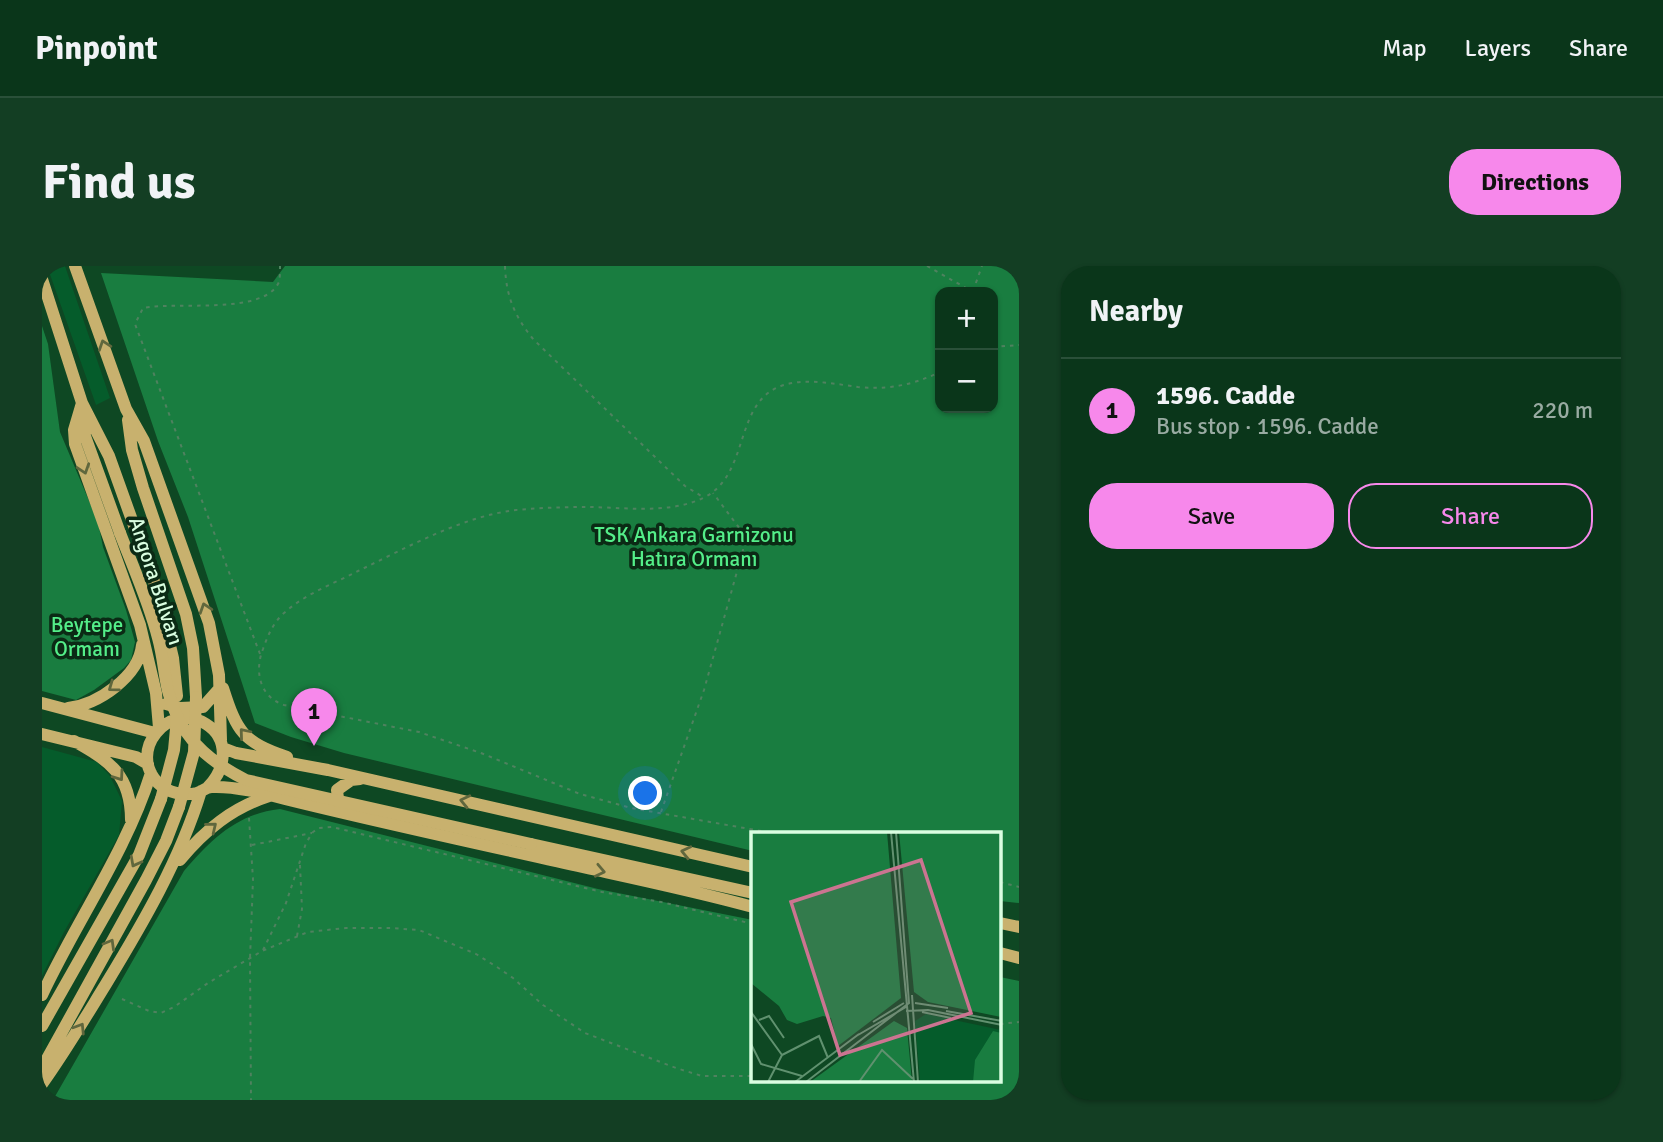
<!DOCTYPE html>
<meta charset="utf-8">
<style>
:root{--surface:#0a361a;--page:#133e23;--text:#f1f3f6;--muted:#99aba2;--line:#2a5039;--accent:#f788eb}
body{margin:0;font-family:Signika,sans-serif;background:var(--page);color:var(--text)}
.controls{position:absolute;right:21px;top:21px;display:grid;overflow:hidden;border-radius:14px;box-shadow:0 2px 5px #0004}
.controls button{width:63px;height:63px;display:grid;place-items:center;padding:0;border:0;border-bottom:2px solid var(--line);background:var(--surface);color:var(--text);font:35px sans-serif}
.you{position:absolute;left:604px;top:528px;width:24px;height:24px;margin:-18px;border:5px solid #fff;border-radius:50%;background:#1a73e8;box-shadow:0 0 0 10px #1a73e833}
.badge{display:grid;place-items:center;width:46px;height:46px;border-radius:50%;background:var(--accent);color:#111;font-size:23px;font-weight:700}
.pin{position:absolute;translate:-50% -58px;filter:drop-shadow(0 2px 4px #0008)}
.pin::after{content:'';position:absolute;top:37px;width:24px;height:21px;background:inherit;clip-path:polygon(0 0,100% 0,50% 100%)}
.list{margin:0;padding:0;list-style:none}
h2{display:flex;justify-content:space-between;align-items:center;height:91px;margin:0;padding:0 28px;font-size:30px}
h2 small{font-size:23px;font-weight:400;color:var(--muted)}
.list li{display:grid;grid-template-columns:46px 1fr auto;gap:21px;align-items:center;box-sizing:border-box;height:105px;padding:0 28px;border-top:2px solid var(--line)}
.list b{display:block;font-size:26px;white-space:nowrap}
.list p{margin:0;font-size:23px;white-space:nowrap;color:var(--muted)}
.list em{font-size:23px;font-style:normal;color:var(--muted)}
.actions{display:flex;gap:14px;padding:21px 28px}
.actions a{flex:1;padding:16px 0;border:2px solid var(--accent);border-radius:28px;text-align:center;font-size:24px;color:var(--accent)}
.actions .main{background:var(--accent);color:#111}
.map{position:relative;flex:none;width:977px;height:834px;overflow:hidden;border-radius:28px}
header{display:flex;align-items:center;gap:42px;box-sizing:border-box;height:98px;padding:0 35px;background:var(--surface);border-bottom:2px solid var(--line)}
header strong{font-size:33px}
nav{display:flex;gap:38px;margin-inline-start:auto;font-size:24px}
.intro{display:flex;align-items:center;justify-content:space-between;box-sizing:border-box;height:168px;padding:0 42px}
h1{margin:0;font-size:49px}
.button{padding:18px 32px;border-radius:28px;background:var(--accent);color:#111;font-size:24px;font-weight:700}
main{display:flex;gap:42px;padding:0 42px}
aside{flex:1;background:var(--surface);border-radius:28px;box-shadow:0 2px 5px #0004}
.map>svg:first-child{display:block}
.green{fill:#055c2b}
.forest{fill:#197d40;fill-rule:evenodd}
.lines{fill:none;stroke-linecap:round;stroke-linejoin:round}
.path{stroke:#4f825f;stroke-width:2;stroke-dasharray:3.5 5;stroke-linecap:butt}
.major{stroke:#c8b16e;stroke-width:12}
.major-bridge{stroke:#c8b16e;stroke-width:12}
.oneway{stroke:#60673d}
.labels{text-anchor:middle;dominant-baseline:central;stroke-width:7;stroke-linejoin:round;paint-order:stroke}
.park-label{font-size:21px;fill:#54ee89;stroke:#0b2a15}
.street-label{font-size:21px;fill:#dafee1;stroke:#0b2a15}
.inset-road{fill:none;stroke:#60916f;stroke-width:2}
.view{fill:#cc7491;fill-opacity:0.15;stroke:#cc7491;stroke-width:3.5}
.inset-edge{fill:none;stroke:#dafee1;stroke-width:3.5}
</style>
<header>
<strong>Pinpoint</strong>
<nav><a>Map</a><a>Layers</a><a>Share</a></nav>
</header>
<div class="intro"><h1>Find us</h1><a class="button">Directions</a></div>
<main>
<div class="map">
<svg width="977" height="834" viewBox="0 0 977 834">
<rect width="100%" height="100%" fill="#0e4823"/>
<path class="green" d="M5 0H23L68 132 54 139Z
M0 481 55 496 68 510 80 535 77 569 22 666 0 710Z"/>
<path class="forest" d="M243 0H977V637L958 635V568H711V585L302 487 249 471 213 457 146 251 116 175 59 7 231 16ZM951 26V142H898V26Z
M0 60 6 78 18 166 56 256 61 281 84 344 93 376 89 394 82 402 52 424 34 434 0 425Z
M238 543 556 623 711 654V815H958V711L977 715V834H11L142 605C169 574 194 548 238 543Z"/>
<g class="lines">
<path class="path" d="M463 0C464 31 473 51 492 74L643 220 661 231
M885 0 931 26
M931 25 940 0
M951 81 977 79
M218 388 93 58 101 42C133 35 222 50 237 16 238 12 238 5 238 0
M619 546 662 424 701 284 698 263 671 227
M207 552 211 613 208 693 209 834
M736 568 589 542 538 528 439 487 377 466 242 439C218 431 212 406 221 383 226 369 231 357 242 347 263 328 291 318 316 305 364 282 421 250 474 244 497 242 520 241 543 241 581 241 628 249 663 231 709 207 691 134 742 119 765 112 793 118 816 121 846 124 871 119 898 106
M210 579 270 567
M958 616 977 621
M255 670 260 643 258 599
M221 684 244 637 264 577 271 566 277 562 290 561 560 626 619 636 711 658
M80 733 107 745 119 747 132 741 166 717 220 685 266 666 304 662H349L377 664 434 688 455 701 471 712 501 739 543 767 634 802 660 810H711
M958 758 977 756"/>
<path class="major" d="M33 0 84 143 102 175 167 357 177 409 179 474
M0 13 40 137 67 190 115 324 131 392 135 430
M40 137 32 164 33 178 98 359 114 427 117 462
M41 144 43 170 78 267
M86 154 90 184 101 222 144 348 151 382 154 431
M181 422C195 466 201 476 245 491
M0 437 113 467
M124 438 138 442 161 441 177 423
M26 442C56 439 97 410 100 379
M0 468 94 491 106 498
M32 475C68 495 89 509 89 554
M181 482 194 487 286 504 711 601
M166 521C184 503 188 473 164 458 126 435 85 485 116 517 126 527 141 530 155 527 161 525 164 521 170 521 193 520 220 527 243 533 340 557 438 578 536 600 595 613 653 625 711 641
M302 540 296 533 295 524 309 514 318 513
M489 578 711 627
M138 594C163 564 190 542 227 530
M958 657 977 661
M958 687 977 692
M0 729C35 654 84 586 109 507
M0 760 97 589 119 533
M0 802 104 614 124 575 137 541
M0 818C23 786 43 752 64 718 101 657 138 594 159 525"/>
<path class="major-bridge" d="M78 267C91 301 107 336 116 372 121 390 122 408 126 425 138 470 164 494 204 514L489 578
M119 533 132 484 135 452
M137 541 152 486 154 431"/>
</g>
<defs><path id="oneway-chevron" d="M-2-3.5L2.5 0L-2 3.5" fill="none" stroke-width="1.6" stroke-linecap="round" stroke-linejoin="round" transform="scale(1.75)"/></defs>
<g class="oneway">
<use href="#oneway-chevron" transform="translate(62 79) rotate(-109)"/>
<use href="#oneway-chevron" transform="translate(42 203) rotate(72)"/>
<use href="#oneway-chevron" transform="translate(163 342) rotate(-108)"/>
<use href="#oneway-chevron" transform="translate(71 421) rotate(144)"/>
<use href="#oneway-chevron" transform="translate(202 467) rotate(-130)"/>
<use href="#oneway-chevron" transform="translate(77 510) rotate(55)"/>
<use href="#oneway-chevron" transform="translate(423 535) rotate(-167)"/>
<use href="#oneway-chevron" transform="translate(170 561) rotate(-39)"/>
<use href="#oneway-chevron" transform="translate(644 586) rotate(-167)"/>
<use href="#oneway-chevron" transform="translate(93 596) rotate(118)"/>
<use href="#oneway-chevron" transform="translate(558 605) rotate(12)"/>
<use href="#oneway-chevron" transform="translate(68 678) rotate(-60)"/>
<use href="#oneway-chevron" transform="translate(38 762) rotate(-58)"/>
</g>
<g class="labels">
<g class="park-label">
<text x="652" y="269">TSK Ankara Garnizonu<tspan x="652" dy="24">Hatıra Ormanı</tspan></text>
<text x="45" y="359">Beytepe<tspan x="45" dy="24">Ormanı</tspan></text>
</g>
<g class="street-label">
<text transform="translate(114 315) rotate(72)">Angora Bulvarı</text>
</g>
</g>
<g transform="translate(709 566)">
<rect width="250" height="250" fill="#0e4823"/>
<path d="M175 182 250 198V250H169L164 189Z" fill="#055c2b"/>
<path d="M0 0H136L150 166 87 214 80 186 72 184 46 192 36 188 28 174 0 151ZM148 0H250V185L177 170 163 160ZM143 189 156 196 161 250H59ZM242 199 250 201V250H222L224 228Z" fill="#197d40"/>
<path class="inset-road" d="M140 0 163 250M161 163 167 250M164 171 197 176M155 179 177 178 251 193M195 179 251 189M0 180 31 223M171 180 200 186M8 188 18 184 33 206M122 190 153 171M107 203 155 175M0 212 10 232 51 244M31 223 68 204 77 226M17 250 31 223M44 250 108 202M55 250 158 171 145 0M108 250 131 218 162 247"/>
<path class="view" d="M170 28 220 181 89 223 40 70Z"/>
<rect width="250" height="250" class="inset-edge"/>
</g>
</svg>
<div class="controls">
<button>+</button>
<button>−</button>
</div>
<div class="you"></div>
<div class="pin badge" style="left:272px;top:480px">1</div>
</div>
<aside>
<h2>Nearby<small></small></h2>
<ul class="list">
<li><span class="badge">1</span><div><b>1596. Cadde</b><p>Bus stop · 1596. Cadde</p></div><em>220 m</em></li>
</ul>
<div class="actions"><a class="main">Save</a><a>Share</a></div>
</aside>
</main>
